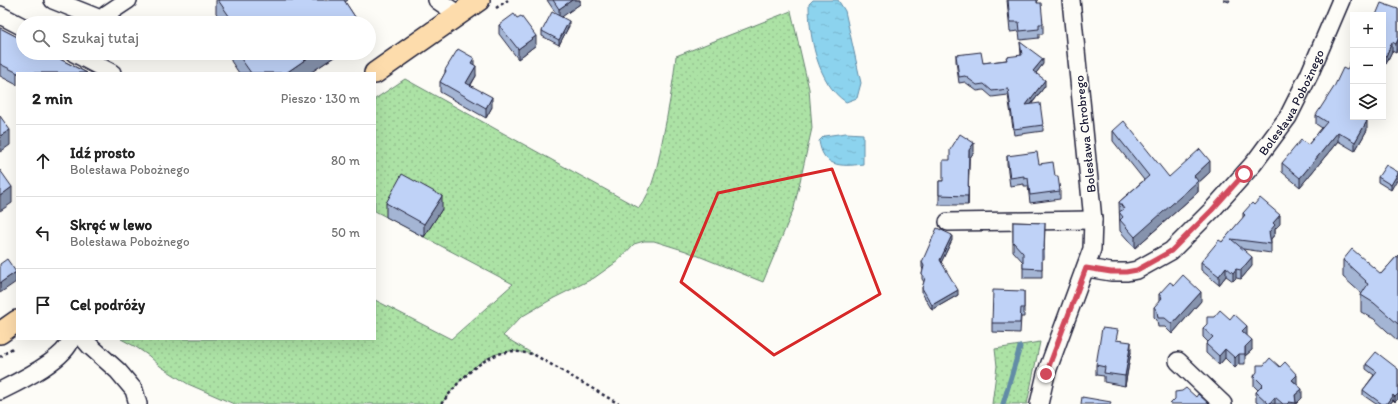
<!DOCTYPE html>
<html lang="pl">
<meta charset="utf-8">
<style>
:root{--surface:#fff;--page:#f2f2f2;--text:#222;--muted:#767676;--line:#e0e0e0}
body{margin:0;font-family:Itim,sans-serif;background:var(--page);color:var(--text)}
.controls{position:absolute;right:12px;top:12px;display:grid;overflow:hidden;border-radius:0px;box-shadow:0 4px 16px #0002}
.controls button{width:36px;height:36px;display:grid;place-items:center;padding:0;border:0;border-bottom:1px solid var(--line);background:var(--surface);color:var(--text);font:20px sans-serif}
.stop{position:absolute;width:12px;height:12px;margin:-9px;border:3px solid #d1495b;border-radius:50%;background:#fff}
.stop.end{background:#d1495b;border-color:#fff;box-shadow:0 1px 4px #0008}
.list{margin:0;padding:0;list-style:none}
h2{display:flex;justify-content:space-between;align-items:center;height:52px;margin:0;padding:0 16px;font-size:17px}
h2 small{font-size:13px;font-weight:400;color:var(--muted)}
.list li{display:grid;grid-template-columns:26px 1fr auto;gap:12px;align-items:center;box-sizing:border-box;height:72px;padding:0 16px;border-top:1px solid var(--line)}
.list b{display:block;font-size:15px;white-space:nowrap}
.list p{margin:0;font-size:13px;white-space:nowrap;color:var(--muted)}
.list em{font-size:13px;font-style:normal;color:var(--muted)}
.icon{flex:none;width:22px;height:22px;fill:none;stroke:currentColor;stroke-width:2;stroke-linecap:round;stroke-linejoin:round}
.map{position:relative;flex:none;width:1398px;height:404px;overflow:hidden}
.search{position:absolute;background:var(--surface);box-shadow:0 4px 16px #0002;left:16px;top:16px;width:360px;height:44px;display:flex;align-items:center;gap:10px;box-sizing:border-box;padding:0 14px;border-radius:22px;color:var(--muted);font-size:15px}
.panel{position:absolute;background:var(--surface);box-shadow:0 4px 16px #0002;left:16px;top:72px;width:360px;height:268px;border-radius:0px}
.map>svg:first-child{display:block}
.grass{fill:url(#grass-dots);stroke:#678270}
.water{fill:url(#water-ripples);stroke:#628ca6}
.lines{fill:none;stroke-linecap:round;stroke-linejoin:round}
.stream{stroke:#628ca6;stroke-width:5}
.minor-casing{stroke:#22223b;stroke-width:20}
.major-casing{stroke:#22223b;stroke-width:24}
.path{stroke:#22223b;stroke-width:2.5;stroke-dasharray:3 3;stroke-linecap:butt}
.minor{stroke:#fdfcf7;stroke-width:17}
.major{stroke:#fddcac;stroke-width:21}
.wall{fill:#a4b5d4;stroke:#22223b}
.shaded-wall{fill:#8693ad;stroke:#22223b}
.building{fill:#bfd2f7;stroke:#22223b}
.route{stroke:#d1495b;stroke-width:5}
.marked{fill:none;stroke:#d62828;stroke-width:3;stroke-linejoin:round}
.labels{text-anchor:middle;dominant-baseline:central;stroke-width:3;stroke-linejoin:round;paint-order:stroke}
.street-label{font-size:13px;fill:#22223b;stroke:#fdfcf7}
</style>
<div class="map">
<svg width="1398" height="404" viewBox="0 0 1398 404">
<defs>
<pattern id="grass-dots" width="8" height="8" patternUnits="userSpaceOnUse"><rect width="8" height="8" fill="#ace2a5"/><path d="M2 2h.1M6 6h.1" fill="none" stroke="#94c28f" stroke-width="1.8" stroke-linecap="round"/></pattern>
<pattern id="water-ripples" width="26" height="14" patternUnits="userSpaceOnUse"><rect width="26" height="14" fill="#8cd3ee"/><path d="M2 4q2-2 4 0t4 0M15 11q2-2 4 0t4 0" fill="none" stroke="#78b5cd"/></pattern>
</defs>
<rect width="100%" height="100%" fill="#fdfcf7"/>
<filter id="ink" filterUnits="userSpaceOnUse"><feTurbulence type="fractalNoise" baseFrequency=".025" numOctaves="2"/><feDisplacementMap in="SourceGraphic" scale="8" xChannelSelector="R" yChannelSelector="G"/><feConvolveMatrix kernelMatrix="1 2 1 2 8 2 1 2 1" color-interpolation-filters="sRGB"/></filter>
<g filter="url(#ink)">
<path class="grass" d="M791 11 809 89 812 128 794 208 763 282 686 251 654 241H644L634 244 618 261 594 278 554 298 521 317 503 336 533 354C526 353 518 351 511 351 480 353 459 382 441 404H234L188 384 160 366 149 356 136 347 121 339H375V300L451 339 513 284 375 211V99L405 79 639 208C653 191 658 163 662 142 668 113 673 85 676 56Z
M1040 342 1027 404H992L997 366 995 349Z"/>
<path class="water" d="M813 0H838L845 11 861 83 857 98 846 102C817 83 809 36 809 4Z
M846 133 863 134V164C840 167 823 167 819 141L824 136Z"/>
<g class="lines">
<path class="stream" d="M1003 404 1020 347"/>
<defs>
<g id="minor">
<path d="M53 0 103 20"/>
<path d="M437 0 459 15"/>
<path d="M0 15 23 27"/>
<path d="M102 23 107 14 128 0"/>
<path d="M74 53 112 73"/>
<path d="M948 222 1093 220"/>
<path id="s1" d="M1087 268 1111 272H1127L1137 270 1171 251 1212 210 1254 163 1288 117 1309 75 1341 0"/>
<path d="M84 339 90 346 118 371 134 390 138 404"/>
<path d="M1178 361 1223 404"/>
<path d="M0 391C18 382 66 359 71 339"/>
<path d="M1039 404 1046 374 1092 249 1093 220 1071 0"/>
</g>
<path id="major" d="M375 73 479 0
M0 333 17 321"/>
</defs>
<use href="#minor" class="minor-casing"/>
<use href="#major" class="major-casing"/>
<path class="path" d="M496 8 508 0
M0 357 14 347
M441 404 459 382 474 368 486 360 498 354 512 351 533 354 619 404"/>
<use href="#minor" class="minor"/>
<use href="#major" class="major"/>
</g>
<path class="wall" d="M216 0H348L345 2 359 23H223L216 13Z
M547 0H580V4L561 17 569 26 559 45 542 36V31L557 15Z
M1007 0H1037L1043 24V34H1039V38L1020 40 1019 31 1010 32Z
M1223 0H1230L1229 2Z
M1398 9V48L1396 53 1392 51 1386 64 1383 63V15Z
M499 25 536 45 518 59 499 34Z
M0 28 87 73H17V85L0 76Z
M1020 42 1043 64 1036 73 1045 86 1031 105 1043 125V131L1014 135 1008 95 992 97 984 90 977 91 965 82 959 83 956 61V55L983 63 1006 60 1021 55Z
M231 53H340L310 73H239L231 61Z
M474 65 476 76 471 85 492 107 486 118 440 92V82L445 73V70Z
M1316 115 1353 117 1367 130 1355 151 1338 141 1300 187 1282 172V163L1308 145 1322 128 1316 124Z
M1113 131 1169 177 1210 172 1198 183V192L1135 248 1120 231 1119 202 1144 180 1113 141Z
M974 152 969 159 968 205H939V181H943L950 160Z
M1007 156 1039 164 1055 176 1060 191V199L1030 203 1028 186H1024V184L1010 186 1007 164Z
M1398 172 1391 190 1378 182V177Z
M386 203 442 209 424 237 386 217Z
M1243 213 1280 224 1275 229V234L1271 239V253L1243 249 1252 266 1241 279 1236 278 1233 281 1226 276 1219 285 1201 270V262L1222 242 1243 218Z
M1013 222 1045 223 1044 259H1042V278H1023V262L1013 251Z
M952 240 941 262 958 295 932 310 922 293V288L924 282 922 279V274L923 270 922 267V262Z
M1398 255V341L1374 319 1361 312V295L1362 294 1343 277V260L1381 274Z
M1174 285 1201 301 1172 334 1165 327H1158L1157 320 1154 317V307L1159 302V294Z
M1024 291V317H1021L1020 333 992 332V323Z
M1203 328 1247 336 1252 350 1245 356V364H1239L1235 368 1225 358 1219 365 1206 353V344L1208 342 1203 337Z
M1118 340 1131 352 1125 386 1104 382V376L1096 375V365Z
M1366 364 1398 369V399L1395 402 1393 400 1390 404H1376L1363 395V390L1374 375 1366 369Z
M1280 367 1297 384 1302 398 1296 404H1259L1256 402V392L1258 390 1254 386V376Z"/>
<path class="shaded-wall" d="M572 0H580V4L559 19V9Z
M569 21V26L559 45V40Z
M536 36V45L518 59V49Z
M1398 39V48L1396 53V44Z
M1392 42V51L1386 64V56Z
M315 53H340L310 73H286Z
M474 58V68L471 63Z
M1043 59V64L1033 77V71Z
M476 66V76L466 92V83Z
M1045 80V86L1026 111V105Z
M492 97V107L486 118V108Z
M1367 121V130L1355 151V142Z
M10 130V145L0 152V136Z
M1338 132V141L1300 187V178Z
M974 143V152L969 159 968 205 969 150Z
M1210 161V172L1198 183V192L1135 248V237L1194 176Z
M1398 173V178L1391 190V185Z
M12 187V203L0 211V196Z
M442 196V209L424 237V224Z
M1280 215V224L1275 229V234L1269 241V232L1273 223Z
M952 235V240L940 265V260Z
M1252 257V266L1241 279V270Z
M1226 267V276L1219 285V276Z
M1236 269V278L1233 281V273Z
M16 272V282L0 293V283Z
M958 290V295L932 310V305Z
M1201 292V301L1172 334V324Z
M1247 326V336L1242 331Z
M1252 340V350L1245 356V347Z
M1131 342V352L1125 386V376Z
M1225 349V358L1219 365V356Z
M1239 354V364L1235 368V358Z
M1297 375V384L1292 380Z
M1302 389V398L1296 404 1295 395Z
M1398 394V399L1395 402V397Z
M1393 395V400L1390 404H1386Z
M1275 397V404H1269Z"/>
<path class="building" d="M218 0H344L359 23H234Z
M553 0H572L559 9Z
M1008 0H1037V3H1041L1043 24H1039V29L1020 31 1019 22H1010Z
M1381 3 1398 9V39L1396 44 1392 42 1386 56 1383 54V15H1376Z
M552 12 569 21 559 40 542 31Z
M514 14 517 18 521 16 536 36 518 49 499 25Z
M0 28 23 40V53H48L87 73H18L0 64Z
M1020 42 1043 59 1033 71 1045 80 1026 105 1040 103 1043 125 1014 129 1008 89 992 91 984 84 977 85 965 76 959 77 956 55 981 52 983 63 1007 60 1006 57 1022 55Z
M458 49 474 58 471 63 476 66 466 83 492 97 486 108 440 82 446 71 445 70Z
M237 53H315L286 73H251Z
M1353 56V117H1360L1367 121 1355 142 1338 132 1300 178 1282 163 1301 140 1308 145 1327 122 1316 115 1334 87 1343 68 1347 70Z
M0 116 10 130 0 136Z
M1124 121 1169 177 1200 149 1210 161 1194 176 1198 181 1135 237 1120 220 1123 217 1119 212 1124 209 1119 202 1149 176 1113 131Z
M960 134 974 143 969 150 968 196 939 195V181H943V160H950V150Z
M1037 152 1039 164 1053 162 1055 176H1058L1060 191 1030 195 1028 178 1024 179V176L1010 178 1007 156Z
M1386 165 1398 172V173L1391 185 1378 177Z
M0 170 12 187 0 196Z
M402 174 442 196 424 224 386 203Z
M1260 198 1280 215 1273 223 1275 225 1269 232 1271 244 1231 239 1252 257 1241 270 1236 269 1233 273 1226 267 1219 276 1201 262 1219 240 1222 242 1245 215 1243 213 1252 203 1254 205Z
M1013 222 1045 223 1044 250H1042V269L1023 268V253L1013 242Z
M937 228 952 235 940 260 958 290 932 305 922 288 925 278 922 274 924 266 922 262Z
M1352 249 1381 274 1398 255V324L1374 303 1361 295 1368 284 1365 282 1366 281 1343 260Z
M7 259 16 272 0 283V264Z
M1183 275 1201 292 1172 324 1165 318H1158L1157 311 1154 307 1162 298 1159 294 1170 282 1174 285Z
M993 290 1024 291V308H1021L1020 323H992Z
M1220 310 1230 319 1234 314 1247 326 1242 331 1252 340 1245 347V354H1239L1235 358 1225 349 1219 356 1206 344 1213 337 1203 328 1207 324V317H1214Z
M1102 328 1118 330 1116 340 1131 342 1125 376 1104 373 1105 367 1096 365Z
M1376 352 1398 369V394L1395 397 1393 395 1386 404H1382L1363 390 1377 372 1366 364Z
M1270 358 1280 367 1285 362 1297 375 1292 380 1302 389 1295 395 1296 403 1289 402 1287 404H1283L1275 397 1269 404 1256 392 1263 385 1254 376 1257 372V365H1264Z
M1186 388 1196 397 1198 394 1209 404H1170L1175 399V392L1182 391Z
M1082 397 1111 402 1110 404H1081Z"/>
</g>
<g class="lines" filter="url(#ink)">
<path class="route" d="M1046 374 1086 268 1111 272H1126L1137 270 1171 251 1212 210 1244 174"/>
</g>
<path class="marked" d="M832 169 880 294 774 355 681 282 718 193Z"/>
<g class="labels">
<g class="street-label">
<text stroke="none"><textPath href="#s1" startOffset="282">Bolesława Pobożnego</textPath></text>
<text transform="translate(1085 134) rotate(-96)">Bolesława Chrobrego</text>
</g>
</g>
</svg>
<div class="controls">
<button>+</button>
<button>−</button>
<button><svg class="icon" aria-label="layers" viewBox="0 0 24 24"><path d="M12 4l9 5-9 5-9-5zM3 14l9 5 9-5"/></svg></button>
</div>
<div class="stop" style="left:1244px;top:174px"></div>
<div class="stop end" style="left:1046px;top:374px"></div>
<div class="search"><svg class="icon" aria-label="search" viewBox="0 0 24 24"><circle cx="10" cy="10" r="6"/><path d="M15 15l6 6"/></svg>Szukaj tutaj</div>
<section class="panel">
<h2>2 min<small>Pieszo · 130 m</small></h2>
<ul class="list">
<li><svg class="icon" aria-label="ahead" viewBox="0 0 24 24"><path d="M12 20V5M6 11l6-6 6 6"/></svg><div><b>Idź prosto</b><p>Bolesława Pobożnego</p></div><em>80 m</em></li>
<li><svg class="icon" aria-label="left" viewBox="0 0 24 24"><path d="M17 20v-9H6M10 6l-5 5 5 5"/></svg><div><b>Skręć w lewo</b><p>Bolesława Pobożnego</p></div><em>50 m</em></li>
<li><svg class="icon" aria-label="arrive" viewBox="0 0 24 24"><path d="M6 21V4h12l-3 4 3 4H6"/></svg><div><b>Cel podróży</b></div></li>
</ul>
</section>
</div>
